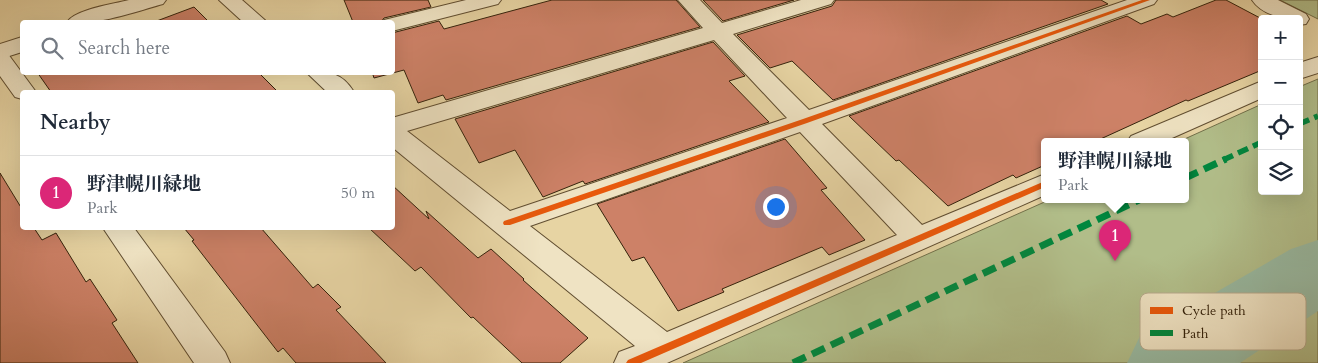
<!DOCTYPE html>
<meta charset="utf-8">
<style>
:root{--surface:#fff;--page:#f6f6f7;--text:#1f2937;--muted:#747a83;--line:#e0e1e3;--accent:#db2777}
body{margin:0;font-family:Cardo,"Noto Serif JP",serif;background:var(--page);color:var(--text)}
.controls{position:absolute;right:15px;top:15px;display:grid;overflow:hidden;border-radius:5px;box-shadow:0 5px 20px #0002}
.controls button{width:45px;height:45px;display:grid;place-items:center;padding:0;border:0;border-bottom:1px solid var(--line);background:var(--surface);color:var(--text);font:25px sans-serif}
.you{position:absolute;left:775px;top:206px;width:18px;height:18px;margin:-12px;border:4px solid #fff;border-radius:50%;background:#1a73e8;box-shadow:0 0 0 8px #1a73e833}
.badge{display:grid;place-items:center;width:32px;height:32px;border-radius:50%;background:var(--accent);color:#fff;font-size:16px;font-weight:700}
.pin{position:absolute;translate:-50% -41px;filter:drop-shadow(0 1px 2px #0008)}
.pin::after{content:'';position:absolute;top:26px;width:18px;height:15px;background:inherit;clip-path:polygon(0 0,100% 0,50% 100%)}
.popup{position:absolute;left:1041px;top:138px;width:148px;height:65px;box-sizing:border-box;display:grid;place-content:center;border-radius:5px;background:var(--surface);filter:drop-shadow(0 1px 4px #0005);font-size:16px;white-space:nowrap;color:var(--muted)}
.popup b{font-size:19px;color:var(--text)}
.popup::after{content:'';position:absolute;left:50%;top:100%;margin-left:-10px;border:10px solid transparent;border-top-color:var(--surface)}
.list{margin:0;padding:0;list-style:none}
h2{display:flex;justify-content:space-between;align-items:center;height:65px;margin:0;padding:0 20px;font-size:21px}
h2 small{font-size:16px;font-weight:400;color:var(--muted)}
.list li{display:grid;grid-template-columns:32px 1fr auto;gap:15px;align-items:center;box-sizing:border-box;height:75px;padding:0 20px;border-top:1px solid var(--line)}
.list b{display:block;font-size:19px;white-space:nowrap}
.list p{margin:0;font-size:16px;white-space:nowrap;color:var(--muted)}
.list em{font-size:16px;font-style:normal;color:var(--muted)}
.icon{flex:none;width:28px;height:28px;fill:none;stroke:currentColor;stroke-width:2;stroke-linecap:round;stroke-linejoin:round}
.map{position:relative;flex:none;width:1318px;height:363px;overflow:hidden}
.search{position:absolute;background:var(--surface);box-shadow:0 5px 20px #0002;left:20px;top:20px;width:375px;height:55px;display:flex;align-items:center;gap:12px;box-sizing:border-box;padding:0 18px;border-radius:5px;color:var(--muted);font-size:19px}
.panel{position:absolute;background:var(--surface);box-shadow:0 5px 20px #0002;left:20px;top:90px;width:375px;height:140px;border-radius:5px}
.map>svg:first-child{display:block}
.green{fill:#b1bd89;stroke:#72704a}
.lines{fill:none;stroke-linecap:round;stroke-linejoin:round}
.river{fill:#98b9a1;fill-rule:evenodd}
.building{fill:#cd8167;stroke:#34220b}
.minor-casing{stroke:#614e31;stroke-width:2}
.tertiary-casing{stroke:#614e31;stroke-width:2}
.minor{fill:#efe3c3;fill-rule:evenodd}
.tertiary{fill:#efe3c3;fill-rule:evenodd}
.quiet-far1{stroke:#00873e;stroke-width:5.5;stroke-dasharray:11 5.5;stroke-linecap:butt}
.quiet{stroke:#00873e;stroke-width:7;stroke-dasharray:14 7;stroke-linecap:butt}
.cycleway-casing{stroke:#efe3c3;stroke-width:3}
.cycleway{fill:#e8590c;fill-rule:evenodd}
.key{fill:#efe3c3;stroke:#b7a98c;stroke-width:1}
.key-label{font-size:14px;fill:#34220b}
</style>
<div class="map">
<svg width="1318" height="363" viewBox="0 0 1318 363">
<rect width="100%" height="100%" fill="#e7d4a3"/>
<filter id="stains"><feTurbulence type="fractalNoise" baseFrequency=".004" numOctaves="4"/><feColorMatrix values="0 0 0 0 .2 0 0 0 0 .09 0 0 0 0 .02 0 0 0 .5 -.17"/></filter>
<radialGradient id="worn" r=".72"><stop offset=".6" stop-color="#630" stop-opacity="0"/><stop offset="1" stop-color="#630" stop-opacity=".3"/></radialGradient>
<path class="green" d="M1280 0H1318V19Z
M1318 79V363H683L1049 200H1185V142H1178L1262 104V191H1299V87Z"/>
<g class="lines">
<path class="river" d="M1318 240V311L1240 363H1127L1140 336 1291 249Z"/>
</g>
<path class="building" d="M344 0H428L431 7 384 18 381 22H353Z
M552 0H676L700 27 446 100 443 95 418 103 404 70 374 78 372 72H392V33L439 21 444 29Z
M703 0H794L723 21Z
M836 0H1101L1108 4 833 100 792 61 770 68 737 35 832 6Z
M1216 0H1226L1262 19V70L1188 101 1186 100 1094 142H1045V165L1016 178 1013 175 948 206 899 160 896 161 849 116 1127 16 1141 24 1167 14 1173 17Z
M194 7 209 22H154Z
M713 42 745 76 729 81 769 122 585 184 583 181 543 197 515 150 479 163 455 119Z
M37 72H258L278 92H51Z
M785 139 827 188 821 190 865 240 829 255 822 247 722 289 724 292 678 311 644 257 632 261 597 204Z
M0 173 22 209V228H34L42 240 56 233 86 282 90 279 117 320 112 323 138 363H0Z
M392 185 429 219 426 211 478 258 491 249 524 279 523 280 588 338 560 363H522L473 317 471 318 421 267 415 271 369 228H392Z
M184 228H261L313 288 318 284 341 307 336 310 386 363H296L283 348 278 352 192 241 194 240Z"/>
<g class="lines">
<defs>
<path id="minor" d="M219 0H242L267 22H243Z
M466 0H501L498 4 392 31V22H383L384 20Z
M678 0H700L722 23 801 0H834L831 4 733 34 809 110 1127 0H1157L1154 4 822 124 922 225 1045 174V195L667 363H614L619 352 635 346 392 147V118L703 28ZM714 40 787 118 510 211 407 131ZM800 132 897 235 667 332 530 226Z
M1252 0H1278L1306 14 1309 19 1306 24 1299 25V19C1283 19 1262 15 1252 0Z
M0 52 8 54 36 92H22V99L15 97 0 76Z
M1318 57V73L1299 79V63Z
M306 72C328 72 341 71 354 92H327Z
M1262 81V98L1163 142H1127L1131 136Z
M103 228H134L225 352 230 363H194Z"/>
<path id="tertiary" d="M129 0H166L163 4C134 12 96 26 67 22 76 9 114 4 129 0Z
M22 37V52L0 59V44Z"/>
</defs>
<use href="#minor" class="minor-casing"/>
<use href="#tertiary" class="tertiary-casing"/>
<use href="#minor" class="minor"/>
<use href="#tertiary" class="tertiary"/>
<path class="quiet-far1" d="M1299 124 1318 116
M1223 160 1262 142"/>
<path class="quiet" d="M1185 178 1226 159
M793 363 1139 200"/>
<defs>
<path id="cycleway" d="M1142 0H1150L807 123 510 225H504L503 223 504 221 803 119Z
M1045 181V187L641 363H626L628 360Z"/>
</defs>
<use href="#cycleway" class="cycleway-casing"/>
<use href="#cycleway" class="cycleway"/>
</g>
<rect x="1140" y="293" width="166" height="57" rx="8" class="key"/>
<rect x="1150" y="307" width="23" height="7" fill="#e8590c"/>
<rect x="1150" y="330" width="23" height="6" fill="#00873e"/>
<g class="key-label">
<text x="1182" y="315">Cycle path</text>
<text x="1182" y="338">Path</text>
</g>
<rect width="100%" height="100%" filter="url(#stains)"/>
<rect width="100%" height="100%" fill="url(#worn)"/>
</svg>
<div class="controls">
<button>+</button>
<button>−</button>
<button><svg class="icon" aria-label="locate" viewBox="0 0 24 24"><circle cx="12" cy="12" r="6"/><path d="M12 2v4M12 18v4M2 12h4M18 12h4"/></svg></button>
<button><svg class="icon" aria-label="layers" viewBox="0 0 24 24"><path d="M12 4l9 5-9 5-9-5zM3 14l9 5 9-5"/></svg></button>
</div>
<div class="you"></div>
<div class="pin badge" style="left:1115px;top:261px">1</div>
<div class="popup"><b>野津幌川緑地</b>Park</div>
<div class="search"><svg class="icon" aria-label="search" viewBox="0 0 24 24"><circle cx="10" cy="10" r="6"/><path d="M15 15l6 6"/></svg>Search here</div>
<section class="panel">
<h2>Nearby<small></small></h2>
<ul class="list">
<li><span class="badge">1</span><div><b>野津幌川緑地</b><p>Park</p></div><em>50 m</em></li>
</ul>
</section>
</div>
